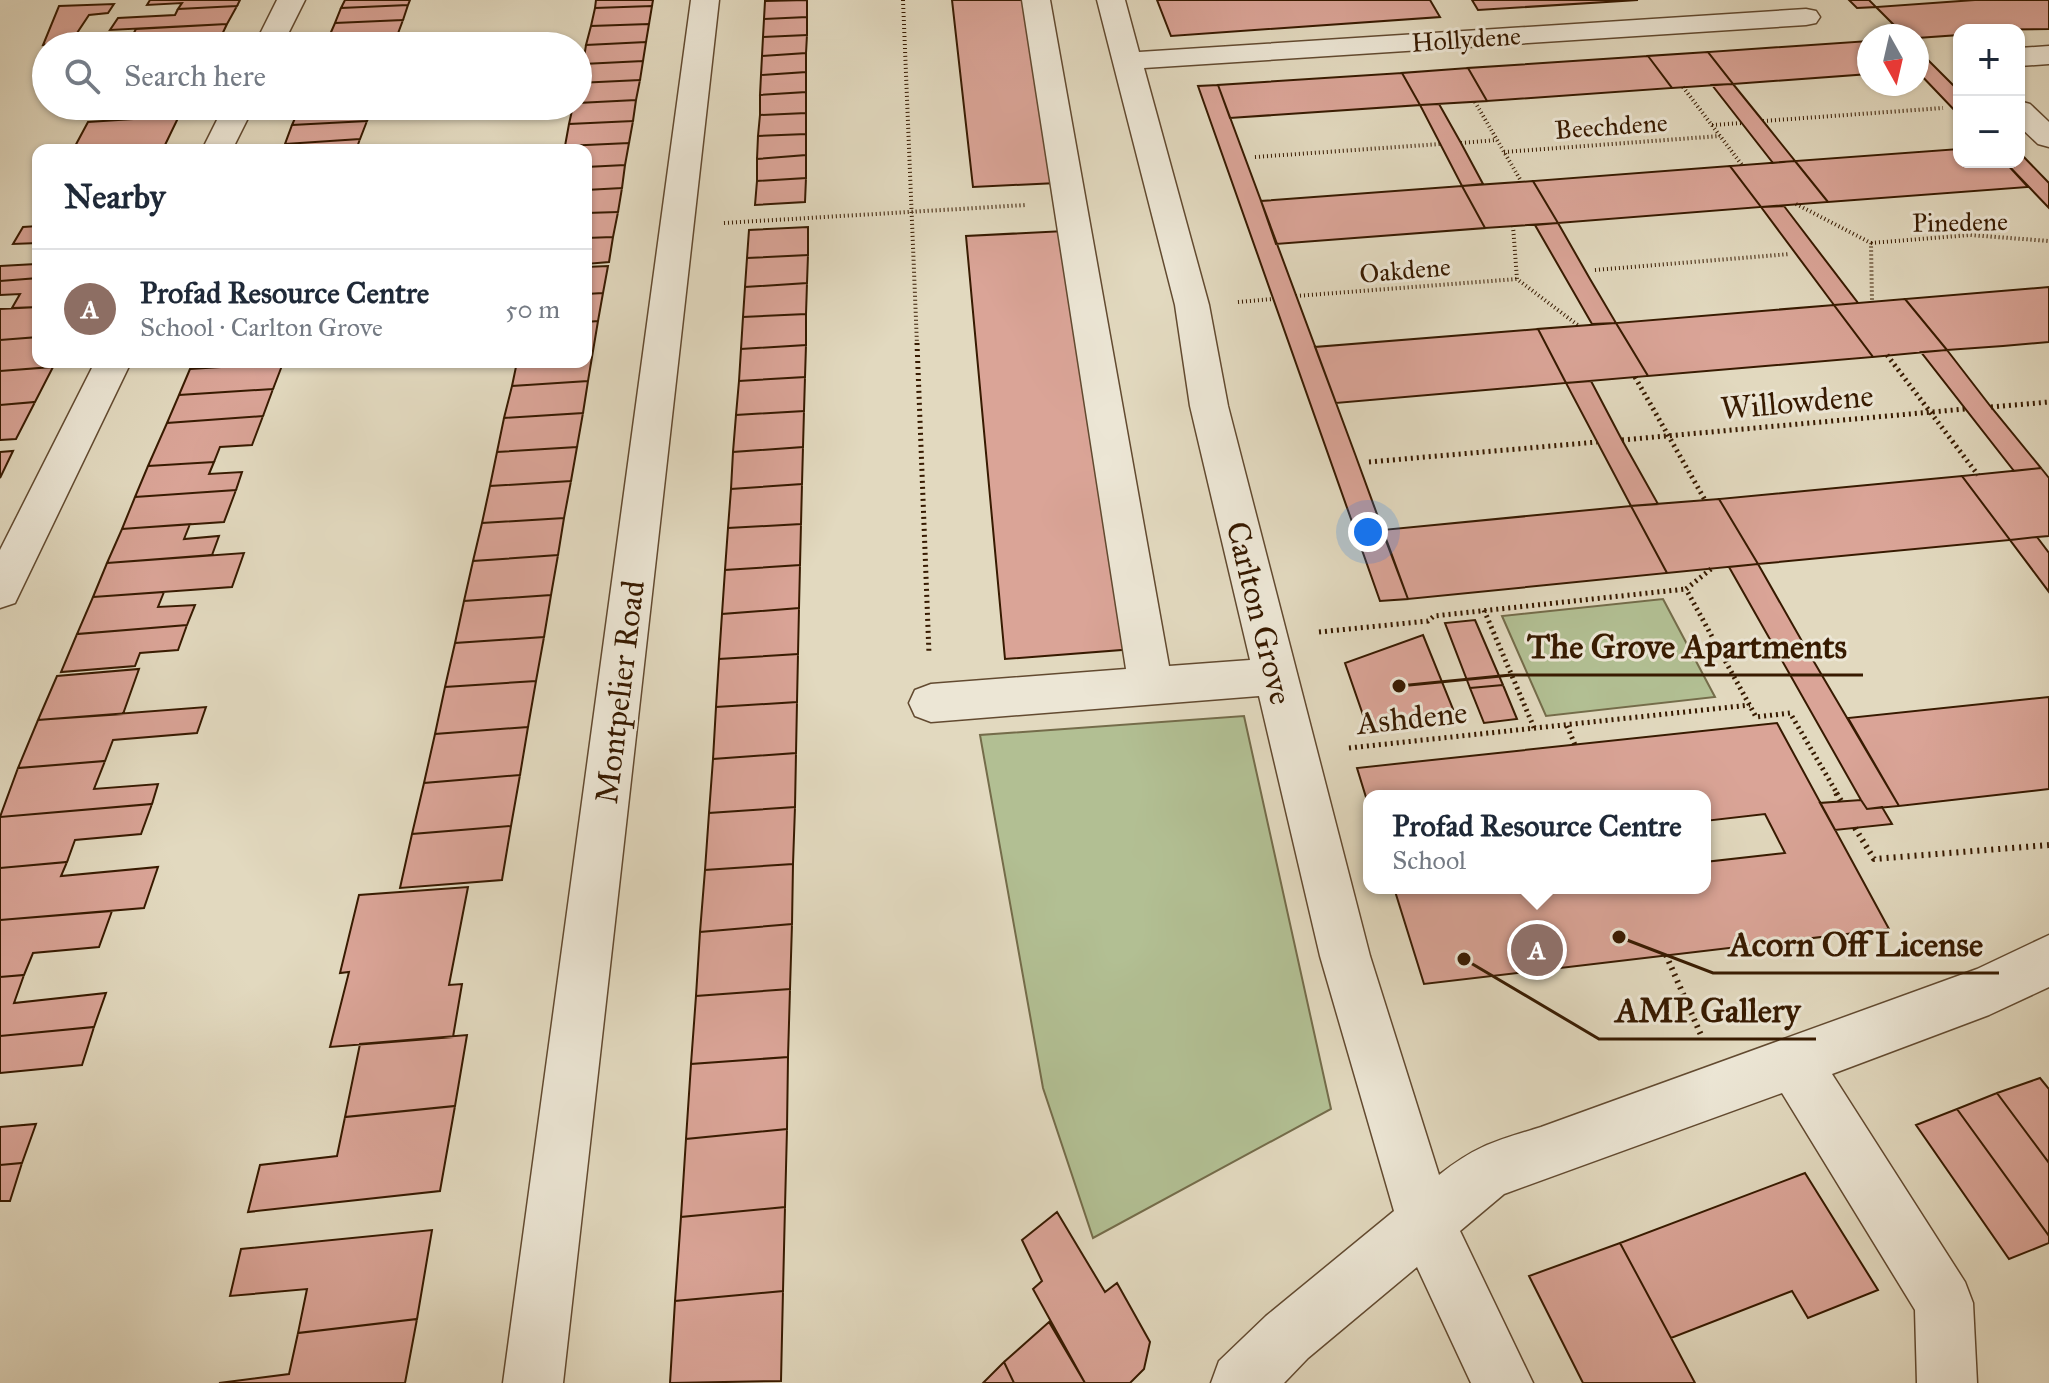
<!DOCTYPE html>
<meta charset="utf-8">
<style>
:root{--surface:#fff;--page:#f6f6f7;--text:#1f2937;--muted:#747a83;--line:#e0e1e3;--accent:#0b8043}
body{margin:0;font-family:"IM FELL Great Primer",serif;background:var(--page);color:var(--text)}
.controls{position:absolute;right:24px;top:24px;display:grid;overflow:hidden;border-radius:16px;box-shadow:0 2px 6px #0004}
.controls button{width:72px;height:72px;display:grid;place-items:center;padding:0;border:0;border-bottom:2px solid var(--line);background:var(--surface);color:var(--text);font:40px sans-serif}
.compass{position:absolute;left:1857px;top:24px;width:72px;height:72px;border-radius:50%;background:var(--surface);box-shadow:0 2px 6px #0004;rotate:172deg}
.you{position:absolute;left:1368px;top:532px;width:28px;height:28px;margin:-20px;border:6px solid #fff;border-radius:50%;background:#1a73e8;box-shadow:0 0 0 12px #1a73e833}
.badge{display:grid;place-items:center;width:52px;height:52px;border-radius:50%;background:var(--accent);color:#fff;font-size:26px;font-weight:700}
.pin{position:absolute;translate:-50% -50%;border:4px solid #fff;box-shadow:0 2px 8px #0006}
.popup{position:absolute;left:1363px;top:790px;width:348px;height:104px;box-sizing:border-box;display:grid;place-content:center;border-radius:16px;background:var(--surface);filter:drop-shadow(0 2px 6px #0005);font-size:26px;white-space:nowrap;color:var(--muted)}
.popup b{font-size:30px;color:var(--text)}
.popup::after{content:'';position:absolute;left:50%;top:100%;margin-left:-16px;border:16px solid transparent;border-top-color:var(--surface)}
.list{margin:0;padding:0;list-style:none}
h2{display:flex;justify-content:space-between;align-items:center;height:104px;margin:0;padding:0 32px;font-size:34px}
h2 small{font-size:26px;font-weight:400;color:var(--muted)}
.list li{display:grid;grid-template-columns:52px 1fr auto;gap:24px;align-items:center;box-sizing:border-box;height:120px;padding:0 32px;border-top:2px solid var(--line)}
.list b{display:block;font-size:30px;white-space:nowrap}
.list p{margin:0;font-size:26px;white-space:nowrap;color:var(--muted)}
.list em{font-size:26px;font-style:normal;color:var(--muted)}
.icon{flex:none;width:44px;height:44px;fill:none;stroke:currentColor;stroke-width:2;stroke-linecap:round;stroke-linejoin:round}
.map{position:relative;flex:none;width:2049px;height:1383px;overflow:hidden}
.search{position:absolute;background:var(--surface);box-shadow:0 2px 6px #0004;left:32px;top:32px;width:560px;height:88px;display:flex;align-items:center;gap:20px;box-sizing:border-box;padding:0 28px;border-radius:44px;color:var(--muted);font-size:30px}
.panel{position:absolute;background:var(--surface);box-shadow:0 2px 6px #0004;left:32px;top:144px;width:560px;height:224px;border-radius:16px}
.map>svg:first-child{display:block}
.green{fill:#b2bf93;stroke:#746c4a;stroke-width:2}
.building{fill:#daa497;stroke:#371a00;stroke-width:2}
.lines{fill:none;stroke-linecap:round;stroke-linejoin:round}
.minor-casing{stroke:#624a30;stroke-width:3}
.path-far2{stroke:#371a00;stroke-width:4;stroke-dasharray:1 3;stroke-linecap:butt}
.path-far1{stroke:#371a00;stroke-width:5;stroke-dasharray:2 4;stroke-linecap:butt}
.path{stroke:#371a00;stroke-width:6;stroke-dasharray:2 5;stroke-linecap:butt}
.minor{fill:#ece6d5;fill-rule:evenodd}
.labels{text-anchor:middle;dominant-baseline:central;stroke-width:6;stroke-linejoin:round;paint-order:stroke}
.far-street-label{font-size:26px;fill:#371a00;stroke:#ece6d5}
.street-label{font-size:32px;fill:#371a00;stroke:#ece6d5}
.leader{fill:none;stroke:#371a00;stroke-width:3}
.callout-dot{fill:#371a00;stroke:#ece6d5;stroke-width:3}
.callout-label{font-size:34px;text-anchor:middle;font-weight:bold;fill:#371a00;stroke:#ece6d5;stroke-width:6;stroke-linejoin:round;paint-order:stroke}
</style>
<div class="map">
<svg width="2049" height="1383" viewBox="0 0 2049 1383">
<rect width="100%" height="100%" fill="#e2d9bf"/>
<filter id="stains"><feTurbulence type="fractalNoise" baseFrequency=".0025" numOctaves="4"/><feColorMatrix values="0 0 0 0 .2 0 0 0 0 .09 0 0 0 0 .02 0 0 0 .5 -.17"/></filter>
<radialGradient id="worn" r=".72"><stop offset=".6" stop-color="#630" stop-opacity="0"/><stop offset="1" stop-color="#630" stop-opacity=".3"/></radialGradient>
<path class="green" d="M1663 599 1715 697 1546 716 1502 616Z
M1244 716 1331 1109 1093 1238 1043 1088 980 735Z"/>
<path class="building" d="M150 0H240L237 6 178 9 182 3 147 5Z
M345 0H410L408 5 341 8Z
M596 0H653L652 6 595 8Z
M807 0V17L764 19 765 1Z
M952 0H1025L1057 183 973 187Z
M1157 0H1430L1440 17 1171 36Z
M1472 0H1638L1478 10Z
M1849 0H1869L1876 7 1857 8Z
M1975 0H2049V29L1959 30V35L1917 38 1905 36 1876 7Z
M114 4 108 13 89 15 71 42 43 45 59 6Z
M408 5 403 20 335 23 341 8Z
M237 6 227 24 110 30 118 18 175 15 178 9Z
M652 6 649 24 591 26 595 8Z
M807 17V35L763 37 764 19Z
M403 20 397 36 328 39 335 23Z
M227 24 218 43 159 46 163 38 130 40 136 29Z
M649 24 646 42 586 45 591 26Z
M807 35 806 53 762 56 763 37Z
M397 36 393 46H325L328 39Z
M1869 41V74L1733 84 1708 52Z
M646 42 643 61 583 64 586 45Z
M1917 49 1959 91V115L1917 71Z
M1708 52 1733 84 1672 88 1648 56Z
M806 53V72L761 75 762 56Z
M1648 56 1672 88 1487 101 1468 68Z
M643 61 640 80 578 83 583 64Z
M1468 68 1487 101 1420 105 1402 73Z
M806 72V92L760 95 761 75Z
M1402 73 1420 105 1230 118 1218 85Z
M640 80 636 100 578 103V83Z
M1733 84 1763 121 1795 161 1773 163 1712 85Z
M1218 85 1355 454 1408 599 1380 601 1198 86Z
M806 92V113L760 115V95Z
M636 100 633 121 569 124 573 106H578V103Z
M1439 104 1461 143 1483 184 1462 186 1420 105Z
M134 106H184L179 116 127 119Z
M372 106 367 121 292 125 300 107Z
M806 113V134L758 136 760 115Z
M179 116 165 145 73 150 88 122Z
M367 121 360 139 285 144 292 125Z
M633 121 629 143 565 146 569 124Z
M806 134V155L757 159 758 136Z
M360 139 356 150H282L285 144Z
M629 143 625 165 586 167V150H564L565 146Z
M165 145 163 150H89Z
M1959 149V162H2005L2028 187 1828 202 1795 161Z
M2019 152 2049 183V208L2005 162H2019Z
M806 155V178L757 181V159Z
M1795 161 1828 202 1761 207 1730 166Z
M625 165 622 188 586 190V167Z
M1730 166 1761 207 1558 223 1533 181Z
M806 178 805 202 755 205 757 181Z
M1533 181 1558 223 1485 228 1462 186Z
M1462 186 1485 228 1276 244 1261 201Z
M622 188 618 212 586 213V190Z
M1784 206 1858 303 1834 305 1761 207Z
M618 212 613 237 586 238V213Z
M1558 223 1590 279 1616 323 1592 324 1535 225Z
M38 226V243L13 244 23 227Z
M808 227V255L747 258 749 230Z
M1065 231 1134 649 1005 659 966 236Z
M613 237 609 262 586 264V238Z
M808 255 807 283 745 287 747 258Z
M38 261V278L0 281V266L36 264Z
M608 266 603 293 586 294V267Z
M38 278V307L12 308 20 294 0 295V281Z
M807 283 806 314 743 317 745 287Z
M2049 287V342L2003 346 1947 350 1905 299Z
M603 293 598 321 586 322V294Z
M1905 299 1947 350 1873 357 1834 305Z
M1834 305 1873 357 1648 376 1616 323Z
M38 307V337L0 340V309Z
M806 314V345L741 349 743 317Z
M598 321 593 351H586V322Z
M1616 323 1648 376 1566 383 1538 329Z
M1538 329 1566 383 1336 403 1315 347Z
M38 337V362H56L53 367 0 371V340Z
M806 345 805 377 739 381 741 349Z
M1947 350 1991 407 2041 468 2014 471 1921 352Z
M586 351H593L588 381 512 386 517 362H586Z
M193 362H283L190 369Z
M283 363 273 389 179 395 190 369Z
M53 367 35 402 0 405V371Z
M805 377 804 411 736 415 739 381Z
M588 381 583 413 504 418 512 386Z
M1591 381 1622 440 1658 504 1631 506 1566 383Z
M273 389 263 416 167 423 179 395Z
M35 402 16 439 0 440V405Z
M804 411 803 447 733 452 736 415Z
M583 413 577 447 497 452 504 418Z
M263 416 252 445 220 447 214 462 148 466 167 423Z
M577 447 571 481 490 486 497 452Z
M803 447 802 484 731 489 733 452Z
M13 451 0 478V452Z
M214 462 209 474 242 472 236 490 135 497 148 466Z
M2041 468 2049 478V536L2037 537 2010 540 1962 476Z
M1962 476 2010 540 1758 564 1719 499Z
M571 481 564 518 482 523 490 486Z
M802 484 801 524 728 528 731 489Z
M236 490 224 522 122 529 135 497Z
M1719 499 1758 564 1667 573 1631 506Z
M1631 506 1667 573 1408 599 1382 530Z
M564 518 558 555 473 561 482 523Z
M190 524 184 539 219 536 212 555 107 563 122 529Z
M801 524 800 565 725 570 728 528Z
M2037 537 2049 553V592L2010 540Z
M244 553 232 587 93 597 107 563Z
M558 555 551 595 464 601 473 561Z
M1758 564 1807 650 1899 806 1867 809 1861 800 1729 567Z
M800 565 799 608 722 614 725 570Z
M164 592 158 607 195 605 187 625 77 634 93 597Z
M551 595 544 637 455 643 464 601Z
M799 608 798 654 719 659 722 614Z
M1475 620 1503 685 1470 688 1445 623Z
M187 625 178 650 140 653 135 666 61 672 77 634Z
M1423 635 1453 709 1370 735 1345 663Z
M544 637 536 681 445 687 455 643Z
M798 654 797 702 716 707 719 659Z
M139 669 123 714 38 720 57 676Z
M536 681 528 727 435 734 445 687Z
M1503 685 1517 719 1484 723 1470 688Z
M2049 697V789L1899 806 1848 718Z
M797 702 796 753 713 759 716 707Z
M206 707 197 733 113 740 105 761 18 768 38 720Z
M1777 723 1889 929 1424 984 1394 888H1705V862L1785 853 1765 814 1705 821V796H1369V807L1357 768Z
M528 727 520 775 424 783 435 734Z
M796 753 795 807 709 813 713 759Z
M105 761 94 789 158 784 152 804 0 817 18 768Z
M520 775 511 826 412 834 424 783Z
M1861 800 1867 809 1882 807 1892 824 1835 830 1820 803Z
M152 804 141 834 75 840 67 862 0 868V817Z
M795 807 793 864 705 870 709 813Z
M511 826 502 880 400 888 412 834Z
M67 862 61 876 158 867 144 908 0 920V868Z
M793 864 792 924 700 932 705 870Z
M468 887 449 985 462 984 453 1037 330 1047 349 972 340 973 359 895Z
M112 911 99 947 33 953 24 975 0 977V920Z
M792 924 790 989 696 996 700 932Z
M24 975 14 1003 106 993 94 1027 0 1036V977Z
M790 989 788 1057 691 1064 696 996Z
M94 1027 82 1065 0 1073V1036Z
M467 1035 455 1106 345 1117 360 1044Z
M788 1057 787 1129 686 1139 691 1064Z
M2040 1078 2049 1089V1163L1997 1093Z
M1997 1093 2049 1163V1236L1957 1109Z
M455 1106 440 1191 248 1212 260 1165 337 1156 345 1117Z
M1957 1109 2049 1236V1243L2009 1259 1916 1125Z
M36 1124 22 1163 0 1165V1127Z
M787 1129 785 1207 681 1217 686 1139Z
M22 1163 10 1201H0V1165Z
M1805 1173 1878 1290 1808 1318 1792 1291 1671 1338 1620 1243Z
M785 1207 783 1291 675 1301 681 1217Z
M1057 1212 1105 1292 1117 1283 1150 1342 1144 1369 1130 1383H1085L1033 1289 1042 1281 1022 1240Z
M432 1230 417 1319 298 1333 307 1289 230 1296 241 1249Z
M1620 1243 1671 1338 1695 1383H1583L1529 1276Z
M783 1291 781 1381 670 1383 675 1301Z
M417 1319 405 1383H219L289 1374 298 1333Z
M1049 1322 1085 1383H1014L1004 1362Z
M1004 1362 1014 1383H983Z"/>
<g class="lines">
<defs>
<path id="minor" d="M277 0H305L282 46H254Z
M691 0H719L563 1383H503Z
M1022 0H1050L1169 666 1250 660 1190 406 1175 305 1097 0H1125L1139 52 1806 9 1816 11 1820 17 1816 23 1806 25 1144 68 1209 305 1228 406 1370 956 1439 1175C1477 1145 1496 1141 1541 1127L1977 969 2049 935V987L1989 1015 1832 1074 1965 1282 1973 1303 1977 1383H1917L1915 1310 1782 1093 1504 1194 1460 1231 1533 1383H1471L1417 1267 1308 1358 1284 1383H1211L1219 1361 1266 1316 1394 1211 1320 956 1259 696 931 722 915 716 909 703 915 690 931 684 1126 669Z
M2049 46V64L2019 66V48Z
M2019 101 2030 104 2049 122V147L2038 144 2019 126Z
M224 106H254L232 150H202Z
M95 362H131L15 603 0 608V550Z"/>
</defs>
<use href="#minor" class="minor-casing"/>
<path class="path-far2" d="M903 0 917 345
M1683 87 1742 165
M1475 102 1521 181
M1763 121 1943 108
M1712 125 1742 123
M1461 143 1497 140
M1504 152 1720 136
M1255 157 1440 144
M1796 204 1871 243 1872 302
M724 223 1026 205
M1513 226 1517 279 1579 326
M1871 243 1970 235 2049 241
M1595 270 1790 254
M1296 296 1517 279
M1238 302 1273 299"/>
<path class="path-far1" d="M917 343 929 654
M1887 355 1978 475
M1635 377 1705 500
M1991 407 2049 402
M1622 440 1965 409
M1369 462 1597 442
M1711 569 1686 589 1756 717 1790 713 1838 795
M1484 610 1535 730
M1319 632 1428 621 1434 616 1686 589
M1567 726 1575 745
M1349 748 1750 705"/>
<path class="path" d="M1836 793 1841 801
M1855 828 1874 859 2049 845
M1666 955 1701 1035"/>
<use href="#minor" class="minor"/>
</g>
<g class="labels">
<g class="far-street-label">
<text transform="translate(1466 39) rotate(-4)">Hollydene</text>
<text transform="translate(1611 126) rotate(-4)">Beechdene</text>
<text transform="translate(1960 222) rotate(-1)">Pinedene</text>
<text transform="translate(1405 270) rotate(-5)">Oakdene</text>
</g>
<g class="street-label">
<text transform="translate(1797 402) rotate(-5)">Willowdene</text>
<text transform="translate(1259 613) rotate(76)">Carlton Grove</text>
<text transform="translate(620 692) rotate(-83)">Montpelier Road</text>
<text transform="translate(1412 718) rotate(-6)">Ashdene</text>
</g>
</g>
<path class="leader" d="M1399 686L1511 675H1863M1619 937L1713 973H1999M1464 959L1599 1039H1816"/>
<g class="callout-dot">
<circle cx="1399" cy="686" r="8"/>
<circle cx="1619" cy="937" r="8"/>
<circle cx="1464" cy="959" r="8"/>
</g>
<g class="callout-label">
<text x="1687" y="658">The Grove Apartments</text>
<text x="1856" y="956">Acorn Off License</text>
<text x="1708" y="1022">AMP Gallery</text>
</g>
<rect width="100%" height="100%" filter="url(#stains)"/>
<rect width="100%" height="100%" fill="url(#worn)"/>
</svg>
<div class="controls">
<button>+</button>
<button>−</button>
</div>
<svg class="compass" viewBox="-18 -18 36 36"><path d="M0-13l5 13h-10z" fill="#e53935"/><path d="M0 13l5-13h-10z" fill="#747a83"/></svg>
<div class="you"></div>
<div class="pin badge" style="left:1537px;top:950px;background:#8d6e63">A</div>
<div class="popup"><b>Profad Resource Centre</b>School</div>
<div class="search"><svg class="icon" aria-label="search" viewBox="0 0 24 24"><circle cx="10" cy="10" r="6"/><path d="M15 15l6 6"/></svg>Search here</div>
<section class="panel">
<h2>Nearby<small></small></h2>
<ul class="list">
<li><span class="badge" style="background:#8d6e63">A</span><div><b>Profad Resource Centre</b><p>School · Carlton Grove</p></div><em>50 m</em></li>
</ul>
</section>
</div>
